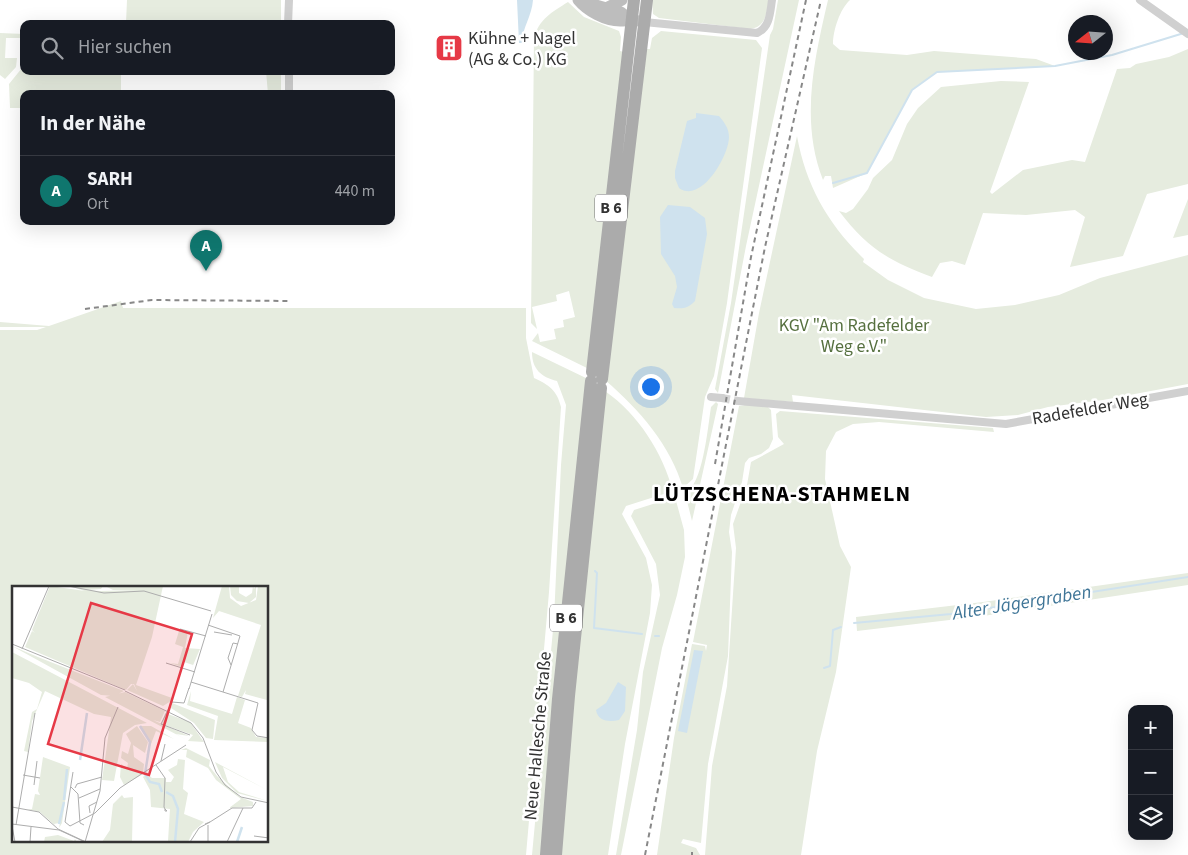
<!DOCTYPE html>
<html lang="de">
<meta charset="utf-8">
<style>
:root{--surface:#171b24;--page:#242831;--text:#f1f3f6;--muted:#9ea1a6;--line:#363941;--accent:#0f766e}
body{margin:0;font-family:"Source Sans 3",sans-serif;background:var(--page);color:var(--text)}
.controls{position:absolute;right:15px;bottom:15px;display:grid;overflow:hidden;border-radius:10px;box-shadow:0 5px 20px #0002}
.controls button{width:45px;height:45px;display:grid;place-items:center;padding:0;border:0;border-bottom:1px solid var(--line);background:var(--surface);color:var(--text);font:25px sans-serif}
.compass{position:absolute;left:1068px;top:15px;width:45px;height:45px;border-radius:50%;background:var(--surface);box-shadow:0 5px 20px #0002;rotate:253deg}
.you{position:absolute;left:650px;top:386px;width:18px;height:18px;margin:-12px;border:4px solid #fff;border-radius:50%;background:#1a73e8;box-shadow:0 0 0 8px #1a73e833}
.badge{display:grid;place-items:center;width:32px;height:32px;border-radius:50%;background:var(--accent);color:#fff;font-size:16px;font-weight:700}
.pin{position:absolute;translate:-50% -41px;filter:drop-shadow(0 1px 2px #0008)}
.pin::after{content:'';position:absolute;top:26px;width:18px;height:15px;background:inherit;clip-path:polygon(0 0,100% 0,50% 100%)}
.list{margin:0;padding:0;list-style:none}
h2{display:flex;justify-content:space-between;align-items:center;height:65px;margin:0;padding:0 20px;font-size:21px}
h2 small{font-size:16px;font-weight:400;color:var(--muted)}
.list li{display:grid;grid-template-columns:32px 1fr auto;gap:15px;align-items:center;box-sizing:border-box;height:70px;padding:0 20px;border-top:1px solid var(--line)}
.list b{display:block;font-size:19px;white-space:nowrap}
.list p{margin:0;font-size:16px;white-space:nowrap;color:var(--muted)}
.list em{font-size:16px;font-style:normal;color:var(--muted)}
.icon{flex:none;width:28px;height:28px;fill:none;stroke:currentColor;stroke-width:2;stroke-linecap:round;stroke-linejoin:round}
.map{position:relative;flex:none;width:1188px;height:855px;overflow:hidden}
.search{position:absolute;background:var(--surface);box-shadow:0 5px 20px #0002;left:20px;top:20px;width:375px;height:55px;display:flex;align-items:center;gap:12px;box-sizing:border-box;padding:0 18px;border-radius:10px;color:var(--muted);font-size:19px}
.panel{position:absolute;background:var(--surface);box-shadow:0 5px 20px #0002;left:20px;top:90px;width:375px;height:135px;border-radius:10px}
.map>svg:first-child{display:block}
.green{fill:#e6ecdf;fill-rule:evenodd}
.water{fill:#cfe2ee}
.lines{fill:none;stroke-linecap:round;stroke-linejoin:round}
.stream{stroke:#cfe2ee;stroke-width:2}
.street-tunnel{stroke:#d6d6d6;stroke-width:8;stroke-dasharray:8 4;stroke-linecap:butt}
.street{stroke:#d0d0d0;stroke-width:8}
.secondary{stroke:#bdbdbd;stroke-width:11}
.primary{stroke:#ababab;stroke-width:12}
.rail{stroke:#888;stroke-width:2;stroke-dasharray:5 4;stroke-linecap:butt}
.labels{text-anchor:middle;dominant-baseline:central;stroke-width:5;stroke-linejoin:round;paint-order:stroke}
.shield{fill:#fff;stroke:#707070;stroke-width:1}
.shield-label{font-size:16px;font-weight:bold;fill:#333}
.poi-label{font-size:18px;fill:#333;stroke:#fff;text-anchor:start}
.park-label{font-size:18px;fill:#56703f;stroke:#fff}
.street-label{font-size:18px;fill:#333;stroke:#fff}
.water-label{font-size:19px;font-style:italic;fill:#3f7597;stroke:#fff}
.district-label{font-size:22px;font-weight:bold;letter-spacing:1px;fill:#000;stroke:#fff}
.inset-river{fill:none;stroke:#cfe2ee;stroke-width:2.5}
.inset-road{fill:none;stroke:#adadad;stroke-width:1}
.view{fill:#e63946;fill-opacity:0.15;stroke:#e63946;stroke-width:2.5}
.inset-edge{fill:none;stroke:#333;stroke-width:2.5}
</style>
<div class="map">
<svg width="1188" height="855" viewBox="0 0 1188 855">
<rect width="100%" height="100%" fill="#fff"/>
<path class="green" d="M127 0H281V24H108L126 23Z
M652 0H769C766 14 766 27 750 29L659 18 653 14Z
M778 0H799L746 246 718 393 715 389 731 303 770 35 773 29Z
M828 0H850C840 9 833 30 833 44L840 50 907 55 934 51 1036 59 1055 66 937 72 912 90 867 173 833 188 831 176H825L823 180C800 121 814 60 828 0Z
M568 2 584 17 619 31 621 37 620 51 624 52 589 369 532 341 538 333 540 342 556 339 554 329 564 327 563 320 575 317 569 291 556 295 557 301 532 307 537 329 531 323 534 38C539 19 552 12 568 2Z
M661 31 756 40 762 48 727 303 714 376 705 397 693 479 683 488C671 446 639 409 606 381L645 49H650L652 38Z
M0 33 24 34V71H121V94H24V108H10L9 84 22 68V38H6L5 58H17L16 67 5 79 0 75Z
M1188 49V184L1147 194 1123 256 1070 267 1085 217 1075 210 1026 215 983 213 965 265 952 261 940 263 932 277C889 261 867 248 839 211L846 213 853 209 868 189 873 178 892 160 907 124 918 108 941 87 1001 81 1029 82 990 192 992 194 1023 170 1072 160 1085 162 1117 69 1130 68 1136 64 1169 57Z
M266 71H281V94H268Z
M797 136C806 186 828 224 864 259L863 262 888 280 924 298 976 309 1015 305 1059 295 1100 278 1188 255V384L1103 400 1048 407 1018 415 986 417 792 395 793 402 744 398 759 313Z
M1188 199V235L1173 238Z
M121 301 123 308H526V338L534 378C549 385 557 390 561 407L549 592 526 855H0V330H37L46 327H0V322L49 326ZM14 588H268V841H14Z
M532 352 588 379 542 855H532L554 619 561 465 566 405 557 381C541 377 532 369 532 352Z
M605 391C639 415 662 452 673 491L626 506 622 514 646 558 652 585 650 613 625 744 608 855H560L576 664Z
M716 402 718 404 692 521 685 493C703 486 708 426 711 407Z
M752 404 768 407 771 410 773 439 769 448 761 454 749 458 745 463 742 482 731 515 729 532 732 552 728 656 708 764 701 843 683 839 681 843 696 848 700 855H657L674 738 692 644 705 646 706 651 707 645 693 642 739 406Z
M780 411 993 428 994 432 879 422 853 424 836 432 826 451 825 479 840 546 851 567 836 672 817 751 801 855H705L712 766 727 686 736 548 733 524 747 485 751 462 784 444 778 437 776 414Z
M675 497 684 530 685 557 677 595 662 648 621 855H616L637 730 643 672 660 595 656 564 631 516 634 510Z
M1188 573V585L983 616 857 631 856 617 983 602Z"/>
<path class="water" d="M517 0H533C532 16 522 28 522 43H519Z
M696 113 719 116C724 122 729 128 729 137 729 156 701 204 679 188L675 178V171L687 121 696 118Z
M668 205 690 207 705 218 707 234 695 301C688 308 684 309 674 308L672 304 677 287 675 276 661 254 660 217Z
M694 650 703 651 687 733 678 731Z
M618 682 626 687 625 711 619 720C610 722 598 722 596 710L606 703Z"/>
<g class="lines">
<path class="stream" d="M833 183 867 173 912 90 937 72 1055 66 1112 55 1184 33
M595 571 597 573 594 628 642 634
M854 623 951 614 1188 577
M655 636H659
M824 668 830 666 833 630 841 627"/>
<path class="street-tunnel" d="M722 398 738 401"/>
<path class="street" d="M1140 0 1188 34
M644 22 757 33C770 27 770 13 772 0
M288 24 289 0
M289 71V94
M711 397 722 398
M738 401 1006 424 1188 391"/>
<path class="secondary" d="M578 0C587 11 605 21 620 21 627 21 633 20 640 21
M585 2 621 12 631 20
M606 8 622 0"/>
<path class="primary" d="M592 372 634 0
M602 379 647 0
M546 855 558 699 591 381
M556 855 569 696 601 388"/>
<path class="rail" d="M85 309 152 300 291 301
M715 464 751 257 806 0
M645 855 765 247 821 0
M692 855V852"/>
</g>
<defs>
<symbol id="building-square" viewBox="-11 -11 22 22"><rect x="-9" y="-9" width="18" height="18" rx="4" fill="#e63946" stroke="#fff"/><path d="M-4-6H4V6H1V3H-1V6H-4ZM-2.5-4.3h1.7v1.8h-1.7ZM.8-4.3h1.7v1.8H.8ZM-2.5-1h1.7V.8h-1.7ZM.8-1h1.7V.8H.8Z" fill="#fff"/></symbol>
</defs>
<g fill-rule="evenodd">
<use href="#building-square" x="433" y="32" width="32" height="32"/>
</g>
<g class="labels">
<g class="shield">
<rect x="595" y="194.5" width="32" height="27" rx="4"/>
<rect x="550" y="604.5" width="32" height="27" rx="4"/>
</g>
<g class="shield-label">
<text x="611" y="208">B 6</text>
<text x="566" y="618">B 6</text>
</g>
<g class="poi-label">
<text x="468" y="38">Kühne + Nagel<tspan x="468" dy="21">(AG &amp; Co.) KG</tspan></text>
</g>
<g class="park-label">
<text x="854" y="325">KGV "Am Radefelder<tspan x="854" dy="21">Weg e.V."</tspan></text>
</g>
<g class="street-label">
<text transform="translate(1090 409) rotate(-10)">Radefelder Weg</text>
<text transform="translate(538 736) rotate(-85)">Neue Hallesche Straße</text>
</g>
<g class="water-label">
<text transform="translate(1022 603) rotate(-9)">Alter Jägergraben</text>
</g>
<g class="district-label">
<text x="782" y="494">LÜTZSCHENA-STAHMELN</text>
</g>
</g>
<g transform="translate(12 586)">
<rect width="256" height="256" fill="#fff"/>
<path d="M38 0 73 5 57 0H91L89 3 75 4 88 5 128 4H101L93 0H151L140 51 124 99 171 116 159 112V115L151 120 115 104 121 98 125 105 122 98H119L114 104 13 61 20 45 23 47 20 44ZM210 0H217L218 12 229 20 244 14 246 0H256V121L255 114 233 108 234 104 230 111 226 110 249 39 207 25 201 32ZM218 0H227V7L234 11 240 7 241 0 242 3 244 0V11L237 17 225 15 219 9ZM172 44 176 46 173 62 188 63 179 84 181 79 172 76 170 81 158 77 166 78 171 61 163 58 167 45ZM0 60 26 71 112 105 102 110 89 109ZM0 66 135 137 123 139 111 147 102 195 90 194 99 131 82 128 33 105 20 135 16 166 12 165 20 126 25 123 30 106 17 97 0 92ZM179 105 178 115 220 128 225 111 233 114 226 137 239 142 244 151 256 152V156L202 154 206 130 175 119ZM113 106 153 125 148 136 141 134 177 150 164 148 175 154 93 111ZM160 117 203 134 201 153 194 152 182 137 159 122ZM153 127 178 136 192 156 176 155 181 149 150 138ZM125 140 136 156 133 167 121 159 122 171 132 178 131 188 112 199 108 191 109 178 115 182 116 177 109 172 110 165 116 168 119 157 114 148ZM128 140H139L162 153 144 145 134 171 138 156ZM174 162 198 174 197 180 205 190 228 211 241 216V220L217 222 229 213 204 194 196 182 174 171 175 164H169ZM31 171 58 181 50 237 47 242 52 216 47 237 42 238 46 242 28 226 15 223H20L23 208 28 209 26 205ZM166 173 173 174 171 203 176 207 172 228 192 236 181 246 176 256H153L156 255 158 223 139 221 138 204 131 191 135 187 140 192H154V196H159L162 191 156 184 165 179ZM203 176 257 205 211 181 216 196 227 206 256 215 225 207 210 192ZM110 209 112 212 121 211 120 256H90L98 244 101 218ZM46 249 62 255 63 253 65 256H32L33 251Z" fill="#e6ecdf"/>
<path class="inset-river" d="M128 140 138 156 133 188 138 196 147 198 150 206M68 174 75 127M154 206 161 210 166 223 163 256M52 214 55 183M47 238 52 216M225 256 230 241"/>
<path class="inset-road" d="M56 0 92 7 132 5 199 25M196 39 228 50 211 106M168 43 194 50M202 46 220 49M0 58 113 104M10 63 37 0M154 77 183 86M219 79 216 72 221 57 226 58M179 96 246 117 240 144 245 150 257 152M177 103 200 28M113 105 179 137 191 152 204 186 213 199 229 211 257 217M160 116 149 138 178 149M160 116 172 117 177 102M149 175 153 158M144 179 153 192 152 221 153 223V225H155L153 223M11 189 28 192M22 199 25 175M59 201 66 208 68 237 72 239M63 202 65 198 90 191M67 212 88 203M0 221 27 226 46 243 74 256M78 227 77 220 85 216M198 236 220 222H240L244 216M0 238 47 244 73 256M4 239 23 127M196 239V256M0 240 3 256M58 240 83 227 108 202 174 159M58 240 53 236 61 186M242 250 257 252M18 256 19 241M73 256 88 205 93 152 106 121M178 256 187 242 198 236 193 238M215 256 231 222"/>
<path class="view" d="M79 17 180 48 137 189 36 158Z"/>
<rect width="256" height="256" class="inset-edge"/>
</g>
</svg>
<div class="controls">
<button>+</button>
<button>−</button>
<button><svg class="icon" aria-label="layers" viewBox="0 0 24 24"><path d="M12 4l9 5-9 5-9-5zM3 14l9 5 9-5"/></svg></button>
</div>
<svg class="compass" viewBox="-18 -18 36 36"><path d="M0-13l5 13h-10z" fill="#e53935"/><path d="M0 13l5-13h-10z" fill="#9ea1a6"/></svg>
<div class="you"></div>
<div class="pin badge" style="left:206px;top:271px">A</div>
<div class="search"><svg class="icon" aria-label="search" viewBox="0 0 24 24"><circle cx="10" cy="10" r="6"/><path d="M15 15l6 6"/></svg>Hier suchen</div>
<section class="panel">
<h2>In der Nähe<small></small></h2>
<ul class="list">
<li><span class="badge">A</span><div><b>SARH</b><p>Ort</p></div><em>440 m</em></li>
</ul>
</section>
</div>
